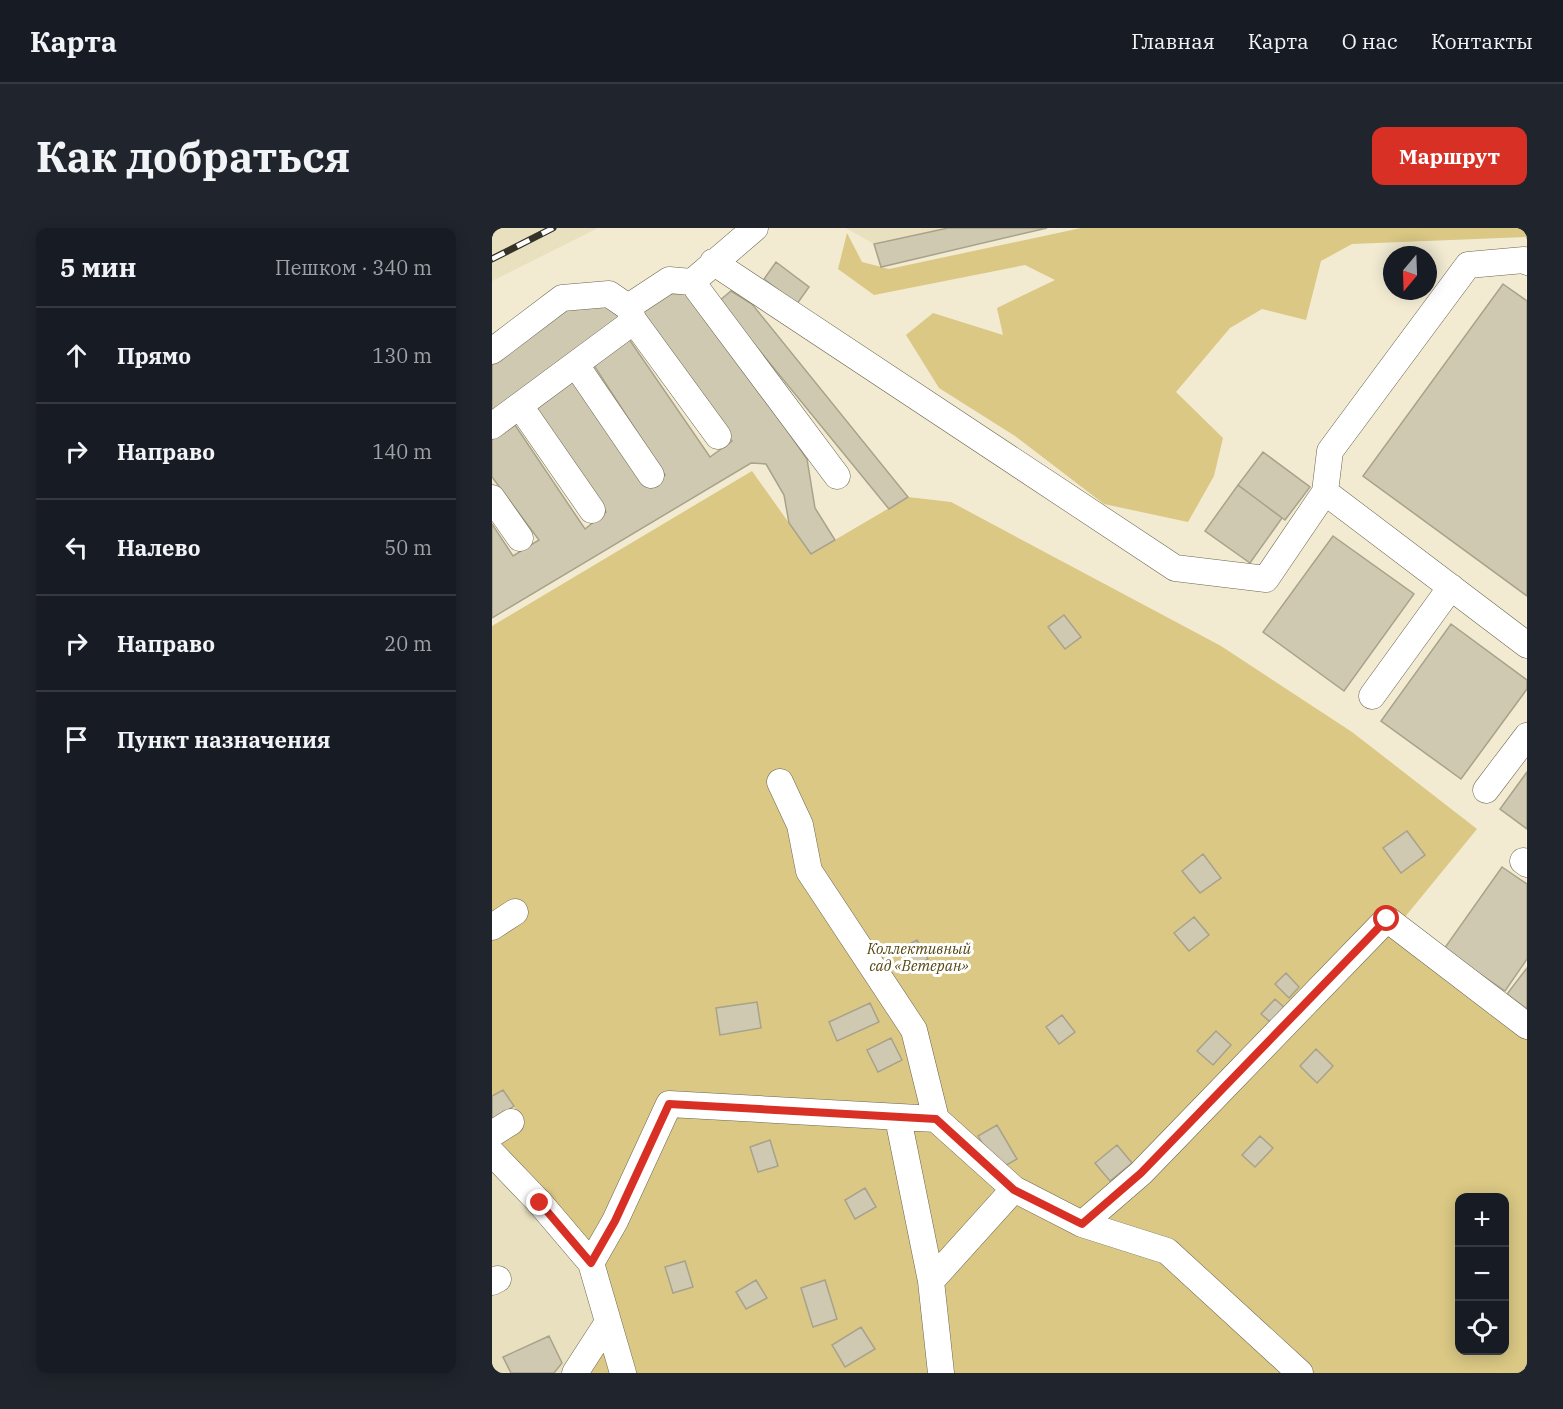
<!DOCTYPE html>
<html lang="ru">
<meta charset="utf-8">
<style>
:root{--surface:#171b24;--page:#20242c;--text:#f1f3f6;--muted:#9ea1a6;--line:#363941;--accent:#d93025}
body{margin:0;font-family:"IBM Plex Serif",serif;background:var(--page);color:var(--text)}
.controls{position:absolute;right:18px;bottom:18px;display:grid;overflow:hidden;border-radius:12px;box-shadow:0 3px 15px #0003}
.controls button{width:54px;height:54px;display:grid;place-items:center;padding:0;border:0;border-bottom:2px solid var(--line);background:var(--surface);color:var(--text);font:30px sans-serif}
.compass{position:absolute;left:891px;top:18px;width:54px;height:54px;border-radius:50%;background:var(--surface);box-shadow:0 3px 15px #0003;rotate:199deg}
.stop{position:absolute;width:18px;height:18px;margin:-14px;border:4px solid #d93025;border-radius:50%;background:#fff}
.stop.end{background:#d93025;border-color:#fff;box-shadow:0 2px 6px #0008}
.list{margin:0;padding:0;list-style:none}
h2{display:flex;justify-content:space-between;align-items:center;height:78px;margin:0;padding:0 24px;font-size:26px}
h2 small{font-size:20px;font-weight:400;color:var(--muted)}
.list li{display:grid;grid-template-columns:39px 1fr auto;gap:18px;align-items:center;box-sizing:border-box;height:96px;padding:0 24px;border-top:2px solid var(--line)}
.list b{display:block;font-size:22px;white-space:nowrap}
.list em{font-size:20px;font-style:normal;color:var(--muted)}
.icon{flex:none;width:33px;height:33px;fill:none;stroke:currentColor;stroke-width:2;stroke-linecap:round;stroke-linejoin:round}
.map{position:relative;flex:none;width:1035px;height:1145px;overflow:hidden;border-radius:12px}
header{display:flex;align-items:center;gap:36px;box-sizing:border-box;height:84px;padding:0 30px;background:var(--surface);border-bottom:2px solid var(--line)}
header strong{font-size:28px}
nav{display:flex;gap:33px;margin-inline-start:auto;font-size:21px}
.intro{display:flex;align-items:center;justify-content:space-between;box-sizing:border-box;height:144px;padding:0 36px}
h1{margin:0;font-size:42px}
.button{padding:15px 27px;border-radius:12px;background:var(--accent);color:#fff;font-size:21px;font-weight:700}
main{display:flex;gap:36px;padding:0 36px}
aside{flex:1;background:var(--surface);border-radius:12px;box-shadow:0 3px 15px #0003}
.map>svg:first-child{display:block}
.built{fill:#e8e0bf}
.green{fill:#dac884;fill-rule:evenodd}
.building{fill:#d0c9b1;stroke:#a8a28a;stroke-width:1.5}
.lines{fill:none;stroke-linecap:round;stroke-linejoin:round}
.minor-casing{stroke:#6b654f;stroke-width:27}
.minor{stroke:#fff;stroke-width:26}
.rail-casing{stroke:#353228;stroke-width:7}
.rail{stroke:#fff;stroke-width:4.5;stroke-dasharray:14;stroke-linecap:butt}
.route{stroke:#d93025;stroke-width:8}
.labels{text-anchor:middle;dominant-baseline:central;stroke-width:6;stroke-linejoin:round;paint-order:stroke}
.park-label{font-size:15px;font-style:italic;fill:#564813;stroke:#fff}
</style>
<header>
<strong>Карта</strong>
<nav><a>Главная</a><a>Карта</a><a>О нас</a><a>Контакты</a></nav>
</header>
<div class="intro"><h1>Как добраться</h1><a class="button">Маршрут</a></div>
<main>
<aside>
<h2>5 мин<small>Пешком · 340 m</small></h2>
<ul class="list">
<li><svg class="icon" aria-label="ahead" viewBox="0 0 24 24"><path d="M12 20V5M6 11l6-6 6 6"/></svg><div><b>Прямо</b></div><em>130 m</em></li>
<li><svg class="icon" aria-label="right" viewBox="0 0 24 24"><path d="M7 20v-9h11M14 6l5 5-5 5"/></svg><div><b>Направо</b></div><em>140 m</em></li>
<li><svg class="icon" aria-label="left" viewBox="0 0 24 24"><path d="M17 20v-9H6M10 6l-5 5 5 5"/></svg><div><b>Налево</b></div><em>50 m</em></li>
<li><svg class="icon" aria-label="right" viewBox="0 0 24 24"><path d="M7 20v-9h11M14 6l5 5-5 5"/></svg><div><b>Направо</b></div><em>20 m</em></li>
<li><svg class="icon" aria-label="arrive" viewBox="0 0 24 24"><path d="M6 21V4h12l-3 4 3 4H6"/></svg><div><b>Пункт назначения</b></div></li>
</ul>
</aside>
<div class="map">
<svg width="1035" height="1145" viewBox="0 0 1035 1145">
<rect width="100%" height="100%" fill="#f2ebd2"/>
<path class="built" d="M0 0H106L0 53Z
M354 0H555L382 16Z
M0 915 96 1017 106 1097 78 1145H0Z"/>
<path class="green" d="M589 0H1035V9L860 16 829 33 814 92 770 81 738 100 684 164 731 210 722 248 696 294 612 276 523 208 447 160 414 107 441 85 511 107 505 80 563 52 533 37 382 67 346 41 355 5 370 34 397 41Z
M260 243 319 326 416 269 459 274 729 418 860 504 985 601 908 695 1035 790V1145H78L106 1097 96 1017 0 915 31 893 11 862 0 868V398ZM968 970H1012V1122H968Z"/>
<path class="building" d="M456 0H555L389 39 382 16Z
M284 34 317 59 305 76 272 51Z
M1011 56 1035 73V368L871 248Z
M239 63 260 76 416 269 397 281 227 73Z
M199 65 315 231 323 280 343 312 319 326 297 295 292 267 274 236 259 235 0 390V296L21 328 47 312 0 249V209L21 194 93 301 114 284 40 181 81 152 153 258 173 247 101 136 137 111 218 229 240 213 151 84 177 66Z
M115 75 128 90 0 186V135L76 79Z
M771 224 818 259 793 292 746 257Z
M746 257 790 290 758 335 713 303Z
M841 308 922 366 852 463 771 404Z
M572 387 589 409 573 421 556 399Z
M959 396 1035 452V461L969 551 889 493Z
M1035 544V601L1008 581Z
M915 603 933 627 909 645 891 620Z
M711 626 729 650 708 665 690 643Z
M1010 639 1035 656V731L1013 763 952 721Z
M702 689 717 707 697 723 682 705Z
M425 712 436 731 419 741 408 721Z
M1035 740V781L1015 766Z
M794 745 807 759 797 770 783 756Z
M783 771 796 783 783 798 769 786Z
M265 774 269 800 228 807 224 780Z
M378 775 387 794 345 813 337 794Z
M570 787 583 804 567 816 554 799Z
M724 803 739 817 721 837 705 823Z
M399 810 410 832 386 844 375 822Z
M824 821 841 838 825 855 808 838Z
M11 862 22 878 0 893V868Z
M505 897 525 931 506 942 486 908Z
M768 908 781 920 763 939 750 927Z
M278 912 286 938 266 944 258 919Z
M625 917 640 935 618 953 603 935Z
M373 960 384 979 363 991 353 972Z
M193 1033 201 1059 181 1065 173 1039Z
M264 1052 275 1070 254 1081 244 1064Z
M333 1052 345 1091 321 1099 309 1060Z
M369 1099 383 1121 353 1139 340 1117Z
M57 1108 70 1135 62 1145H19L11 1129Z"/>
<g class="lines">
<defs>
<path id="minor" d="M221 34 683 340 774 351 833 264 838 223 976 37 1032 32 1035 34
M200 54 345 248
M142 93 226 208
M0 123 70 70 117 66 136 79
M84 137 159 247
M28 178 100 282
M0 198 142 93 136 79 177 52 200 54 263 0
M833 264 1035 417
M0 270 28 310
M880 468 959 359
M288 554 308 597 317 643 422 802 444 891
M994 562 1035 508
M1031 633 1035 636
M0 699 23 684
M406 890 439 1053 449 1145
M0 906 19 894
M0 925 48 975 99 1035
M590 996 649 945 895 691 1035 798
M439 1053 522 961
M0 1054 6 1051
M83 1145 116 1094
M131 1145 99 1035 123 993 177 876 444 891 522 961 590 996 675 1023 808 1145"/>
</defs>
<use href="#minor" class="minor-casing"/>
<use href="#minor" class="minor"/>
<defs>
<path id="rail" d="M0 31 61 0"/>
</defs>
<use href="#rail" class="rail-casing"/>
<use href="#rail" class="rail"/>
</g>
<g class="lines">
<path class="route" d="M48 975 99 1035 123 993 177 876 444 891 522 962 590 996 649 945 895 691"/>
</g>
<g class="labels">
<g class="park-label">
<text x="427" y="720">Коллективный<tspan x="427" dy="17">сад «Ветеран»</tspan></text>
</g>
</g>
</svg>
<div class="controls">
<button>+</button>
<button>−</button>
<button><svg class="icon" aria-label="locate" viewBox="0 0 24 24"><circle cx="12" cy="12" r="6"/><path d="M12 2v4M12 18v4M2 12h4M18 12h4"/></svg></button>
</div>
<svg class="compass" viewBox="-18 -18 36 36"><path d="M0-13l5 13h-10z" fill="#e53935"/><path d="M0 13l5-13h-10z" fill="#9ea1a6"/></svg>
<div class="stop" style="left:895px;top:691px"></div>
<div class="stop end" style="left:48px;top:975px"></div>
</div>
</main>
